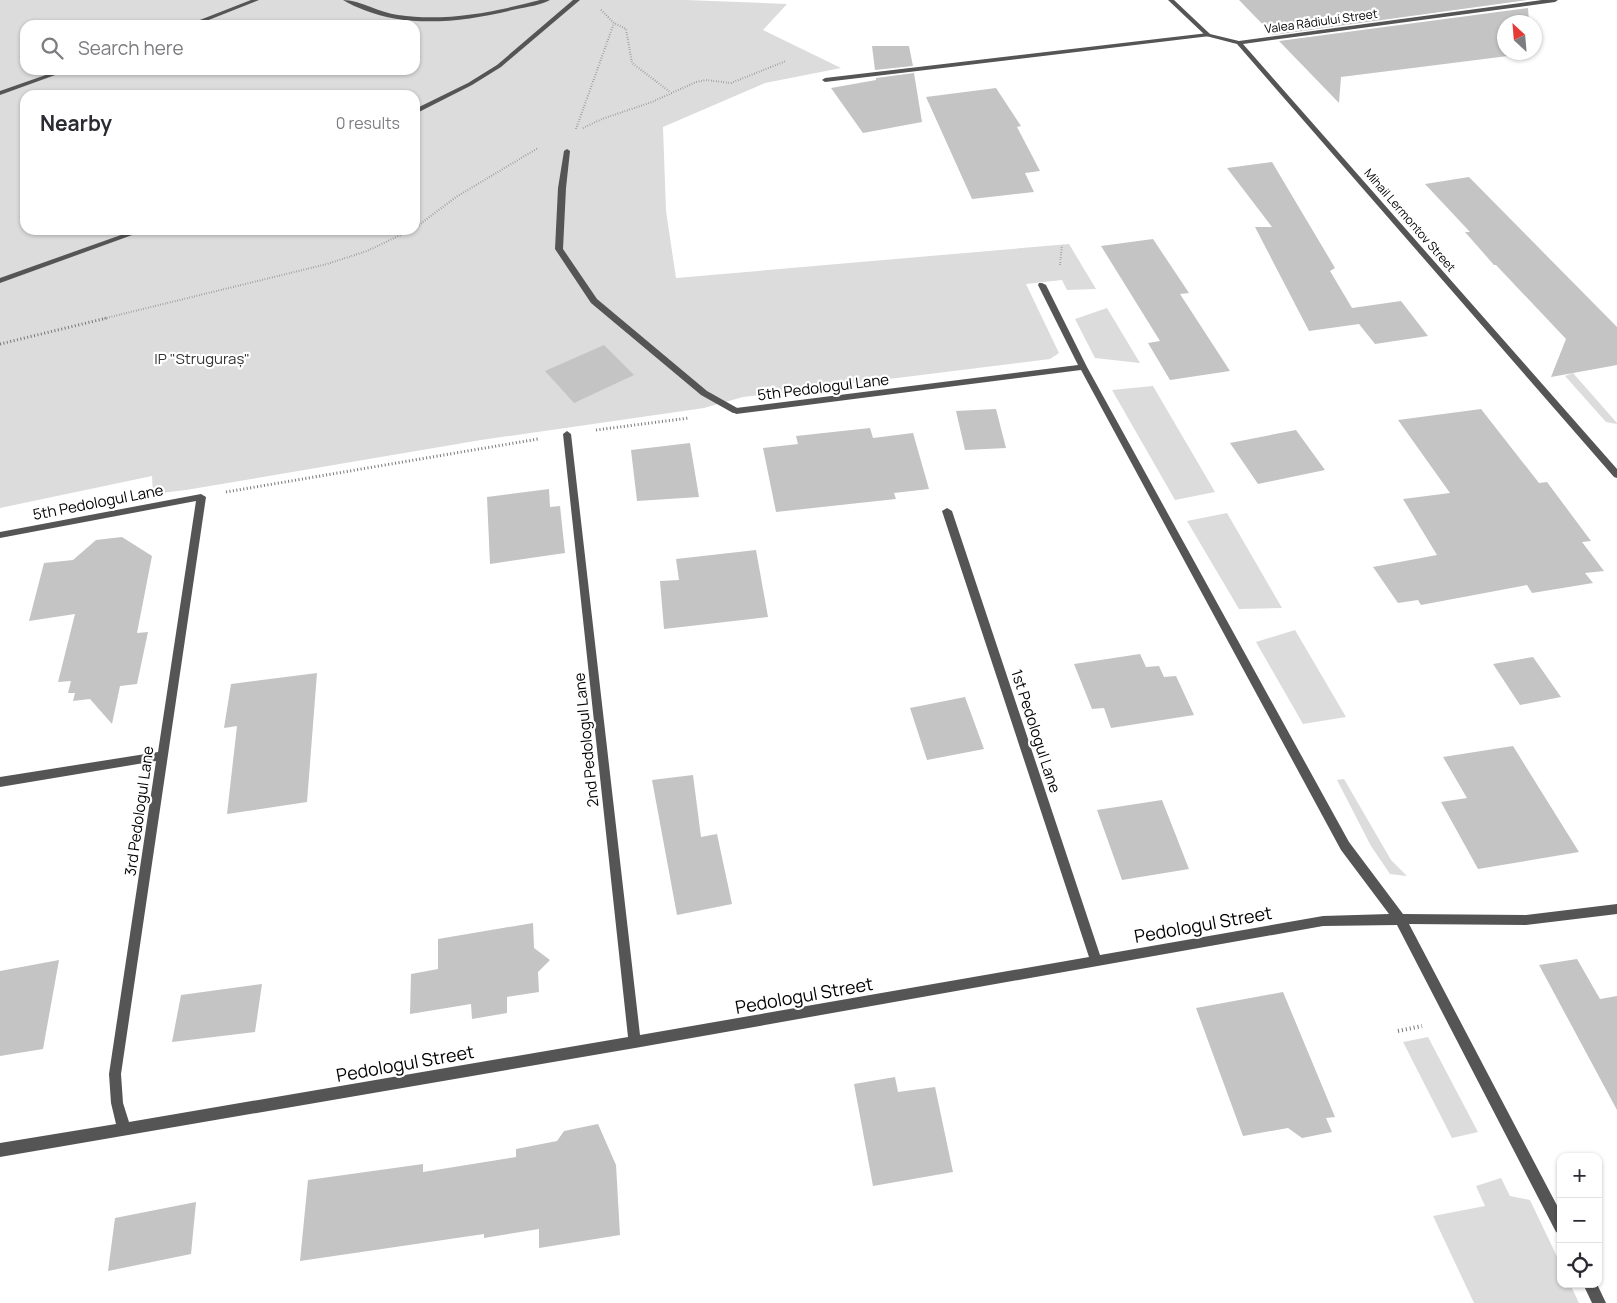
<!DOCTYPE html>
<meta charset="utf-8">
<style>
:root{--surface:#fff;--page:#f7f7f7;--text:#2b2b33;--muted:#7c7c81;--line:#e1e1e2}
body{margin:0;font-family:Manrope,sans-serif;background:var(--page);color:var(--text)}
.controls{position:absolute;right:15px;bottom:15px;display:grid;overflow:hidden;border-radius:10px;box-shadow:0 1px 4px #0004}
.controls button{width:45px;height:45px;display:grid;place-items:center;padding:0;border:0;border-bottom:1px solid var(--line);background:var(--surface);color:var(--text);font:25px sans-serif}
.compass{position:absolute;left:1497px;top:15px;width:45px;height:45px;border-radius:50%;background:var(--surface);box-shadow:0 1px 4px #0004;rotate:334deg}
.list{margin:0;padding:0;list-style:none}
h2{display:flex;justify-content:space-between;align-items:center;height:65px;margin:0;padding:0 20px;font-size:21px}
h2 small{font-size:16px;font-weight:400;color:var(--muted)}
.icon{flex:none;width:28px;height:28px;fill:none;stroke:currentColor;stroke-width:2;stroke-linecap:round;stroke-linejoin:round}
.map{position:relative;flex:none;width:1617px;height:1303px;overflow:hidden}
.search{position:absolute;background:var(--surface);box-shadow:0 1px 4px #0004;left:20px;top:20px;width:400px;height:55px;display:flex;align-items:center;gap:12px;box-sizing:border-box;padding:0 18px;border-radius:15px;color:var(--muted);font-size:19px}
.panel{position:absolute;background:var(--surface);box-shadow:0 1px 4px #0004;left:20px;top:90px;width:400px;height:145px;border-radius:15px}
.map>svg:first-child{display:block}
.green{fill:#dcdcdc;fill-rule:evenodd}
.building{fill:#c4c4c4}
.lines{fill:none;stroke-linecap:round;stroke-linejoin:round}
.path-far2{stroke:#777;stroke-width:2;stroke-dasharray:0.5 2;stroke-linecap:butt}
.path-far1{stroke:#777;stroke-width:3;stroke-dasharray:1 2.5;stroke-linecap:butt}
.path{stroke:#777;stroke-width:4;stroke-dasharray:1 3;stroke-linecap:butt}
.service{fill:#555;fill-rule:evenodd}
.minor{fill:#555;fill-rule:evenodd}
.labels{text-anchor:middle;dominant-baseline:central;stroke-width:4.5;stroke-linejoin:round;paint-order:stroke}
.far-street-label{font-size:12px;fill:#000;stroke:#fff}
.park-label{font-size:15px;fill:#333;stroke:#fff}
.street-label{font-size:15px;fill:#000;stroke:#fff}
.near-street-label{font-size:18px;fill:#000;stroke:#fff}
</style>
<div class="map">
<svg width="1617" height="1303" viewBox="0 0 1617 1303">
<rect width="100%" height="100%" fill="#fff"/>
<path class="green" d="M0 0H686L787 4 763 30 841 68 765 83 663 127 666 211 676 278 1069 244 1096 289 1067 290 1062 280 1026 284 1059 353 1050 359 743 397 704 408 481 440 186 490 153 494 152 476 0 508ZM25 25H415V70H25ZM25 95H415V230H25Z
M1107 308 1140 363 1095 358 1075 319Z
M1573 373 1617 423V424L1606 422 1565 376Z
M1153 386 1215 492 1175 500 1112 390Z
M1227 513 1282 608 1239 609 1187 521Z
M1295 630 1346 717 1303 724 1256 642Z
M1344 779 1391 860 1407 876 1390 874 1371 846 1337 780Z
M1428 1037 1478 1132 1452 1138 1403 1042Z
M1501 1178 1510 1196 1530 1200 1561 1265V1284H1570L1579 1303H1474L1433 1216 1485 1206 1476 1186Z"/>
<path class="building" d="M1239 0H1528L1273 35Z
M1528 8 1529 22H1504V52L1531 53 1341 77 1339 103 1279 41Z
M872 46H909L913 66 875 70Z
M914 73 922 122 863 133 831 88 876 80V78Z
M996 88 1021 126 1017 127 1040 171 1025 173 1034 192 972 199 926 97Z
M1272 162 1335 268 1330 271 1352 308 1401 301 1428 336 1375 344 1359 324 1309 331 1255 227H1272L1227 168Z
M1469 177 1617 327V365L1551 377 1566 339 1496 265H1494L1465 232H1470L1425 184Z
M1153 239 1189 293 1180 294 1230 371 1170 380 1148 343 1160 341 1101 246Z
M604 345 634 375 574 403 545 371Z
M996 409 1006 448 965 450 956 411Z
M1481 409 1539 483 1547 482 1591 541 1582 542 1604 571 1585 573 1593 583 1532 593 1527 585 1421 605 1418 600 1398 603 1373 567 1437 555 1403 499 1450 493 1398 420Z
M870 428 873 438 913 433 929 489 894 493 896 499 776 512 763 448 798 444 796 436Z
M1296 430 1325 470 1258 484 1230 443Z
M690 443 699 497 637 501 631 450Z
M549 489 550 507 560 506 565 553 490 564 487 497Z
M122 537 152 556 137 633 148 632 137 684 120 686 112 724 90 699 73 701 75 693H68L71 681 58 682 75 614 29 621 44 563 73 560 96 540Z
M756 550 768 617 664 629 660 581 679 580 676 559Z
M1140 654 1146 667 1159 666 1164 677 1176 676 1194 715 1111 728 1104 708 1092 709 1074 664Z
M1533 657 1561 697 1520 705 1493 664Z
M317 673 307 802 227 814 237 726 224 728 231 684Z
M965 697 984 749 927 760 910 708Z
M1513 746 1579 852 1478 869 1441 802 1467 798 1443 757Z
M693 775 701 837 717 834 732 904 677 915 652 780Z
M1162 800 1189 869 1122 880 1097 810Z
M533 923 534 948 550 960 538 972 539 992 507 997V1013L472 1019 471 1004 410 1014 411 974 438 969V939Z
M1577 959 1600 999 1617 996V1110L1539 965Z
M59 960 43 1049 0 1056V971Z
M262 984 255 1032 172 1042 181 995Z
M1283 992 1335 1117 1326 1118 1332 1132 1302 1138 1288 1128 1243 1136 1196 1008Z
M895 1077 898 1092 935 1087 953 1172 873 1186 854 1084Z
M598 1124 616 1165 620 1235 539 1248V1229L484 1238V1234L300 1261 308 1180 423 1164V1172L516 1157V1149L557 1141 564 1131Z
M196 1202 191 1254 108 1271 115 1218Z"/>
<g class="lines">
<path class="path-far2" d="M601 10 614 23 626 29 632 63 670 92
M583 128 602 119 652 102 696 82 706 80 731 83 786 61
M576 129 614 23
M415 228 456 197 538 148
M1060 265 1062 245
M102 319 327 264 367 251 411 230"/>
<path class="path-far1" d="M0 344 107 318
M596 430 689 418
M226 492 538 439"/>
<path class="path" d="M1398 1031 1422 1026"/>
<path class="service" d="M1208 33 1210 34V36L825 82 822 80 825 78Z
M567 149 570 151 566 188 563 249 597 299 707 391 739 409V413H733L701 395 591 303 555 249 558 188 564 151Z"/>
<path class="minor" d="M251 0H259L196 25H187Z
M343 0C360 0 380 13 398 15 446 22 495 12 540 0H550C541 5 527 7 517 9 467 21 412 29 364 10 357 7 349 4 343 0Z
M573 0H580L501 67 472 85 415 114V109L468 83 497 65Z
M1168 0H1174L1210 34 1239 41 1542 0H1558L1555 2 1243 44 1617 469V478L1614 477 1237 44 1206 36Z
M60 70H69L0 95V91Z
M135 230H146L0 283V278Z
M1039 283H1042L1046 285 1087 367 1349 842 1403 914 1526 915 1617 904V914L1526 925 1409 924 1561 1213V1234L1556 1232 1397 925 1323 926 635 1048 0 1157V1143L116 1124 111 1103 109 1074 156 761 0 787V777L158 752 196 501 0 538V532L201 494 206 497 121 1074 123 1103 129 1122 628 1037 563 434 567 431 571 434 640 1035 1089 957 942 511 947 508 952 511 1100 955 1323 916 1389 914 1341 850 1081 370 736 414 732 411 736 408 1078 365 1038 285Z
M1583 1284H1597L1606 1303H1592Z"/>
</g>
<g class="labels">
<g class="far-street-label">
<text transform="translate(1321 21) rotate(-8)">Valea Rădiului Street</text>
<text transform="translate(1410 220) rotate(49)">Mihail Lermontov Street</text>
</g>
<g class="park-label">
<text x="202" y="358">IP "Struguraș"</text>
</g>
<g class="street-label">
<text transform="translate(823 387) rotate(-7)">5th Pedologul Lane</text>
<text transform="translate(98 502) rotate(-11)">5th Pedologul Lane</text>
<text transform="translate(1036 731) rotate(72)">1st Pedologul Lane</text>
<text transform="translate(586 740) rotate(-96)">2nd Pedologul Lane</text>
<text transform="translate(139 811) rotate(-82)">3rd Pedologul Lane</text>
</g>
<g class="near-street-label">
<text transform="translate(1203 924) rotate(-10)">Pedologul Street</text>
<text transform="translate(804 995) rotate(-10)">Pedologul Street</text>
<text transform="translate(405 1063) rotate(-10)">Pedologul Street</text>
</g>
</g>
</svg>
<div class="controls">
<button>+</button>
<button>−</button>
<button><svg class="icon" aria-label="locate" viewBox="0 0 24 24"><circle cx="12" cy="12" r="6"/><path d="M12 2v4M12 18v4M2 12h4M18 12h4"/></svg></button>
</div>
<svg class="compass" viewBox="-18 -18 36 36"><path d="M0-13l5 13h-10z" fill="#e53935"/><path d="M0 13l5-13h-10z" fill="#7c7c81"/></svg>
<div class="search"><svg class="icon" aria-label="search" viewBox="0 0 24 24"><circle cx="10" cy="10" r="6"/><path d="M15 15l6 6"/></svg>Search here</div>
<section class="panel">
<h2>Nearby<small>0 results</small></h2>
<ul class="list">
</ul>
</section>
</div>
